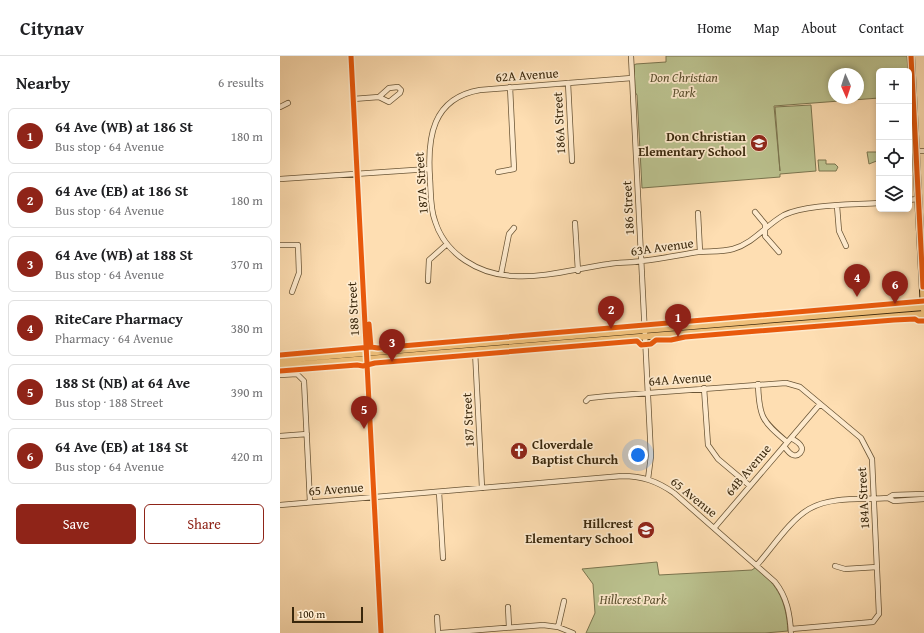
<!DOCTYPE html>
<meta charset="utf-8">
<style>
:root{--surface:#fff;--page:#f6f6f6;--text:#202124;--muted:#757577;--line:#e0e0e0;--accent:#8f2418}
body{margin:0;font-family:"Gentium Book Plus",serif;background:var(--page);color:var(--text)}
.controls{position:absolute;right:12px;top:12px;display:grid;overflow:hidden;border-radius:6px;box-shadow:0 2px 6px #0003}
.controls button{width:36px;height:36px;display:grid;place-items:center;padding:0;border:0;border-bottom:1px solid var(--line);background:var(--surface);color:var(--text);font:20px sans-serif}
.compass{position:absolute;left:548px;top:12px;width:36px;height:36px;border-radius:50%;background:var(--surface);box-shadow:0 2px 6px #0003;rotate:177deg}
.scale{position:absolute;left:12px;bottom:10px;width:71px;box-sizing:border-box;padding-left:4px;border:2px solid #39270c;border-top:0;font-size:11px;line-height:14px;white-space:nowrap;color:#39270c;-webkit-text-stroke:3px #feeacd;paint-order:stroke}
.you{position:absolute;left:358px;top:399px;width:14px;height:14px;margin:-10px;border:3px solid #fff;border-radius:50%;background:#1a73e8;box-shadow:0 0 0 6px #1a73e833}
.badge{display:grid;place-items:center;width:26px;height:26px;border-radius:50%;background:var(--accent);color:#fff;font-size:13px;font-weight:700}
.pin{position:absolute;translate:-50% -33px;filter:drop-shadow(0 1px 2px #0008)}
.pin::after{content:'';position:absolute;top:21px;width:14px;height:12px;background:inherit;clip-path:polygon(0 0,100% 0,50% 100%)}
.list{margin:0;padding:0;list-style:none}
h2{display:flex;justify-content:space-between;align-items:center;height:52px;margin:0;padding:0 16px;font-size:17px}
h2 small{font-size:13px;font-weight:400;color:var(--muted)}
.list li{display:grid;grid-template-columns:26px 1fr auto;gap:12px;align-items:center;box-sizing:border-box;height:56px;margin:0 8px 8px;padding:0 8px;border:1px solid var(--line);border-radius:6px}
.list b{display:block;font-size:15px;white-space:nowrap}
.list p{margin:0;font-size:13px;white-space:nowrap;color:var(--muted)}
.list em{font-size:13px;font-style:normal;color:var(--muted)}
.actions{display:flex;gap:8px;padding:12px 16px}
.actions a{flex:1;padding:9px 0;border:1px solid var(--accent);border-radius:6px;text-align:center;font-size:14px;color:var(--accent)}
.actions .main{background:var(--accent);color:#fff}
.icon{flex:none;width:22px;height:22px;fill:none;stroke:currentColor;stroke-width:2;stroke-linecap:round;stroke-linejoin:round}
.map{position:relative;flex:none;width:644px;height:577px;overflow:hidden}
header{display:flex;align-items:center;gap:24px;box-sizing:border-box;height:56px;padding:0 20px;background:var(--surface);border-bottom:1px solid var(--line)}
header strong{font-size:19px}
nav{display:flex;gap:22px;margin-inline-start:auto;font-size:14px}
main{display:flex}
aside{flex:1;background:var(--surface)}
.map>svg:first-child{display:block}
.green{fill:#bbc28f;stroke:#7a744e;fill-rule:evenodd}
.lines{fill:none;stroke-linecap:round;stroke-linejoin:round}
.minor-casing{stroke:#6a5536;stroke-width:6}
.major-casing{stroke:#39270c;stroke-width:8}
.minor{stroke:#feeacd;stroke-width:4.5}
.major{stroke:#efbf79;stroke-width:6}
.cycleway-casing{stroke:#feeacd;stroke-width:8}
.cycleway{stroke:#e8590c;stroke-width:5}
.labels{text-anchor:middle;dominant-baseline:central;stroke-width:3.5;stroke-linejoin:round;paint-order:stroke}
.street-label{font-size:13px;fill:#39270c;stroke:#feeacd}
.park-label{font-size:13px;font-style:italic;fill:#5a4e2d;stroke:#feeacd}
.poi-label{font-size:13px;font-weight:bold;fill:#39270c;stroke:#feeacd;text-anchor:end}
</style>
<header>
<strong>Citynav</strong>
<nav><a>Home</a><a>Map</a><a>About</a><a>Contact</a></nav>
</header>
<main>
<aside>
<h2>Nearby<small>6 results</small></h2>
<ul class="list">
<li><span class="badge">1</span><div><b>64 Ave (WB) at 186 St</b><p>Bus stop · 64 Avenue</p></div><em>180 m</em></li>
<li><span class="badge">2</span><div><b>64 Ave (EB) at 186 St</b><p>Bus stop · 64 Avenue</p></div><em>180 m</em></li>
<li><span class="badge">3</span><div><b>64 Ave (WB) at 188 St</b><p>Bus stop · 64 Avenue</p></div><em>370 m</em></li>
<li><span class="badge">4</span><div><b>RiteCare Pharmacy</b><p>Pharmacy · 64 Avenue</p></div><em>380 m</em></li>
<li><span class="badge">5</span><div><b>188 St (NB) at 64 Ave</b><p>Bus stop · 188 Street</p></div><em>390 m</em></li>
<li><span class="badge">6</span><div><b>64 Ave (EB) at 184 St</b><p>Bus stop · 64 Avenue</p></div><em>420 m</em></li>
</ul>
<div class="actions"><a class="main">Save</a><a>Share</a></div>
</aside>
<div class="map">
<svg width="644" height="577" viewBox="0 0 644 577">
<rect width="100%" height="100%" fill="#fedeb2"/>
<filter id="stains"><feTurbulence type="fractalNoise" baseFrequency=".005" numOctaves="4"/><feColorMatrix values="0 0 0 0 .2 0 0 0 0 .09 0 0 0 0 .02 0 0 0 .5 -.17"/></filter>
<radialGradient id="worn" r=".72"><stop offset=".6" stop-color="#630" stop-opacity="0"/><stop offset="1" stop-color="#630" stop-opacity=".3"/></radialGradient>
<path class="green" d="M386 0H627L628 15H599V42L494 50 500 115 495 51 531 49 536 115 500 118V121L362 132 357 39 355 36 354 9 356 8 386 6ZM554 18H578V42H554Z
M587 96H598L599 104 589 108Z
M538 104H546V108H555L558 111 556 115H539Z
M377 506 379 519 472 514 476 511C499 531 506 545 508 575L485 577H306L315 557 313 528 302 513Z"/>
<g class="lines">
<defs>
<path id="minor" d="M71 0 101 577
M351 0 371 400 368 423
M352 22 200 34C152 42 147 82 150 123 151 137 150 152 155 165 165 198 199 219 234 220 266 222 298 212 329 208 340 206 351 207 361 205 380 203 399 199 418 196 430 195 442 196 453 193 474 187 486 169 504 159 527 148 572 149 599 147
M288 27 292 105
M73 43 99 41 109 46 120 37 121 34 118 31 109 32 99 41
M0 51 8 47
M636 95H644
M218 116 234 113 230 31
M0 123 149 113
M629 144 637 143
M557 150 559 175 566 190
M475 156 485 168V180L499 196
M418 157 420 196
M295 167 298 215
M0 189H18L19 217 12 236
M221 218 229 178 234 172
M148 225 149 204 167 188
M195 295 202 432
M0 319 17 318 24 325 30 446
M478 328C479 361 482 365 507 386
M424 332 428 389 438 403 470 430
M306 345 309 342 328 340 506 327 520 331 581 382 592 403 599 558 593 566 511 573
M0 380 27 378
M504 390C506 393 510 398 513 399 518 401 524 395 521 390 519 386 514 384 511 382
M159 436 163 502
M608 442 613 439 644 438
M0 449 342 420C362 420 377 425 394 437L495 526C507 541 510 558 511 577
M435 471 540 348
M477 509C492 492 510 464 529 453 551 440 583 444 608 442L614 445 644 443
M555 510 565 513 597 511
M228 551 229 571
M157 561 158 577
M278 571 284 545
M161 577 263 569 278 571 293 577"/>
<path id="major" d="M631 0 644 254
M0 304 644 251
M0 310 644 258"/>
</defs>
<use href="#minor" class="minor-casing"/>
<use href="#major" class="major-casing"/>
<use href="#minor" class="minor"/>
<use href="#major" class="major"/>
<defs>
<path id="cycleway" d="M71 0 101 577
M631 0 643 231
M89 268 91 291 98 292 644 245
M0 299 91 291
M0 315 77 309 83 310 95 307 357 285 361 289 371 288 376 284H391L405 281 614 264 635 263 638 265H644"/>
</defs>
<use href="#cycleway" class="cycleway-casing"/>
<use href="#cycleway" class="cycleway"/>
</g>
<defs>
<symbol id="school-disc" viewBox="-11 -11 22 22"><circle r="9.5" fill="#8f2418" stroke="#feeacd"/><path d="M0-5L7-2L0 1L-7-2ZM-4 1L0 2.5L4 1V4Q0 6-4 4Z" fill="#fff"/></symbol>
<symbol id="church-disc" viewBox="-11 -11 22 22"><circle r="9.5" fill="#8f2418" stroke="#feeacd"/><path d="M-1.2-6h2.4v3.5h3.3v2.4h-3.3V6h-2.4V-.1h-3.3v-2.4h3.3Z" fill="#fff"/></symbol>
</defs>
<g fill-rule="evenodd">
<use href="#school-disc" x="469" y="77" width="20" height="20"/>
<use href="#church-disc" x="229" y="385" width="20" height="20"/>
<use href="#school-disc" x="356" y="464" width="20" height="20"/>
</g>
<g class="labels">
<g class="street-label">
<text transform="translate(247 19) rotate(-4)">62A Avenue</text>
<text transform="translate(279 67) rotate(-93)">186A Street</text>
<text transform="translate(141 127) rotate(-94)">187A Street</text>
<text transform="translate(348 152) rotate(-93)">186 Street</text>
<text transform="translate(382 191) rotate(-8)">63A Avenue</text>
<text transform="translate(73 253) rotate(-93)">188 Street</text>
<text transform="translate(400 323) rotate(-4)">64A Avenue</text>
<text transform="translate(188 364) rotate(-93)">187 Street</text>
<text transform="translate(468 414) rotate(-50)">64B Avenue</text>
<text transform="translate(56 433) rotate(-4)">65 Avenue</text>
<text transform="translate(414 441) rotate(39)">65 Avenue</text>
<text transform="translate(583 442) rotate(-93)">184A Street</text>
</g>
<g class="park-label">
<text x="404" y="21">Don Christian<tspan x="404" dy="15">Park</tspan></text>
<text x="353" y="543">Hillcrest Park</text>
</g>
<g class="poi-label">
<text x="466" y="80">Don Christian<tspan x="466" dy="15">Elementary School</tspan></text>
<text x="252" y="388" text-anchor="start">Cloverdale<tspan x="252" dy="15">Baptist Church</tspan></text>
<text x="353" y="467">Hillcrest<tspan x="353" dy="15">Elementary School</tspan></text>
</g>
</g>
<rect width="100%" height="100%" filter="url(#stains)"/>
<rect width="100%" height="100%" fill="url(#worn)"/>
</svg>
<div class="controls">
<button>+</button>
<button>−</button>
<button><svg class="icon" aria-label="locate" viewBox="0 0 24 24"><circle cx="12" cy="12" r="6"/><path d="M12 2v4M12 18v4M2 12h4M18 12h4"/></svg></button>
<button><svg class="icon" aria-label="layers" viewBox="0 0 24 24"><path d="M12 4l9 5-9 5-9-5zM3 14l9 5 9-5"/></svg></button>
</div>
<svg class="compass" viewBox="-18 -18 36 36"><path d="M0-13l5 13h-10z" fill="#e53935"/><path d="M0 13l5-13h-10z" fill="#757577"/></svg>
<div class="scale">100 m</div>
<div class="you"></div>
<div class="pin badge" style="left:398px;top:281px">1</div>
<div class="pin badge" style="left:331px;top:273px">2</div>
<div class="pin badge" style="left:112px;top:306px">3</div>
<div class="pin badge" style="left:577px;top:241px">4</div>
<div class="pin badge" style="left:84px;top:373px">5</div>
<div class="pin badge" style="left:615px;top:248px">6</div>
</div>
</main>
